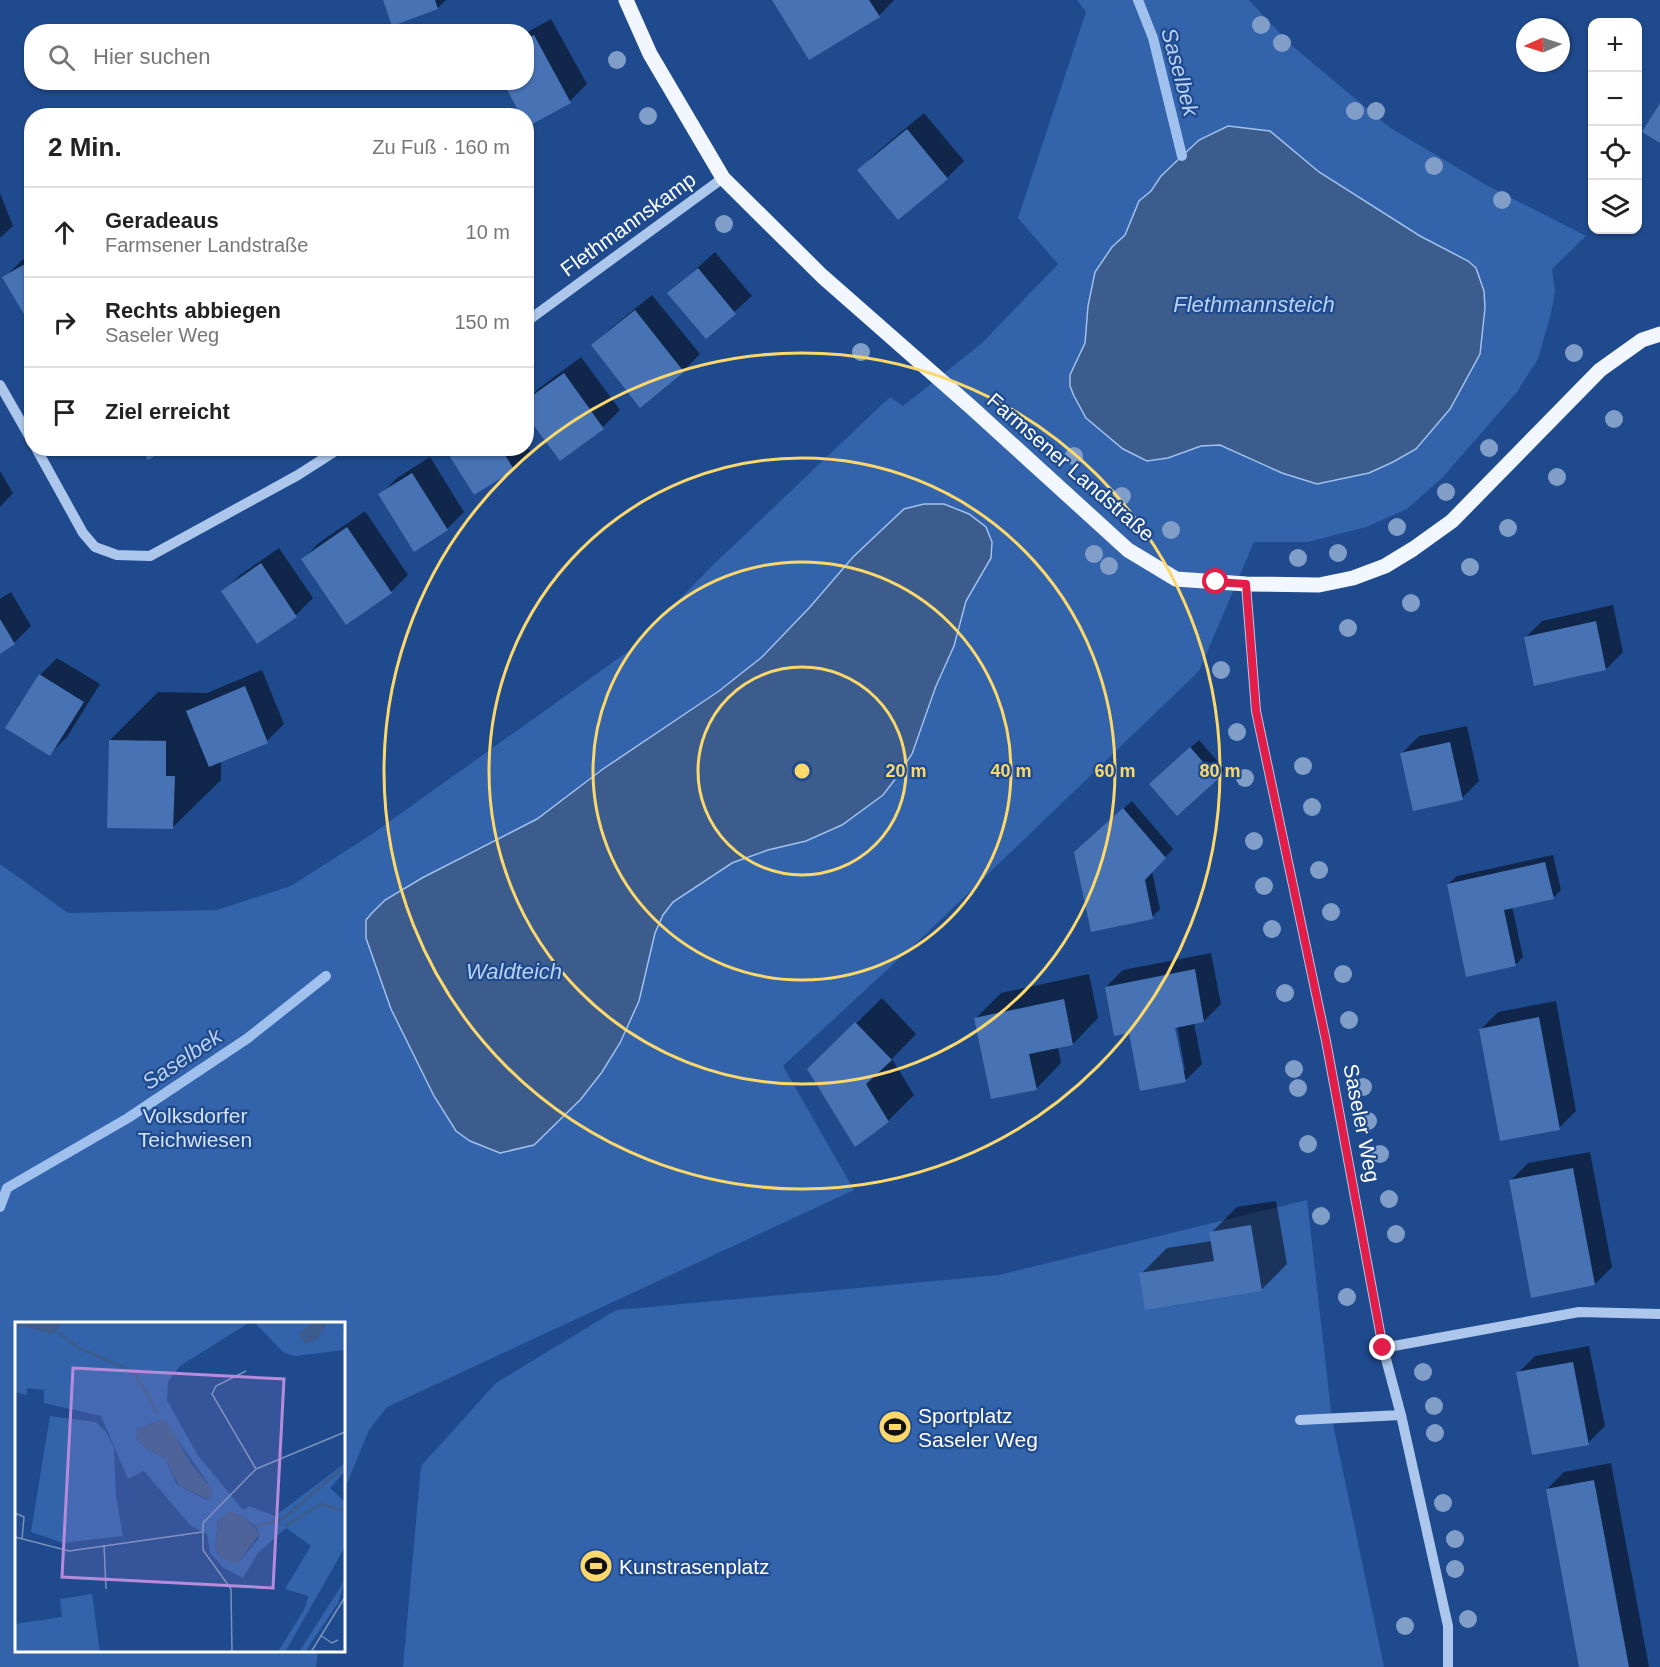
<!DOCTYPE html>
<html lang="de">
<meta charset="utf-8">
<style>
:root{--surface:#fff;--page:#f6f6f6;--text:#222;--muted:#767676;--line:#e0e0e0}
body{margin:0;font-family:Helvetica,sans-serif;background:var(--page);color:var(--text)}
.controls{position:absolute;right:18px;top:18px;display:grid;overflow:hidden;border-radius:12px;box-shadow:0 2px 4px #0004}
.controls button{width:54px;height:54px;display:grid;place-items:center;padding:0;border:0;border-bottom:2px solid var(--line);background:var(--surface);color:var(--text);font:30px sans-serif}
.compass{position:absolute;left:1516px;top:18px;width:54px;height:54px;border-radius:50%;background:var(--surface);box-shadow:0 2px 4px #0004;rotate:267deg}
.stop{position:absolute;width:18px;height:18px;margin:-14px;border:4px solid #e11d48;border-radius:50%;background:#fff}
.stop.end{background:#e11d48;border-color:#fff;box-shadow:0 2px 6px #0008}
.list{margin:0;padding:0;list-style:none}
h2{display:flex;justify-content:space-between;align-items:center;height:78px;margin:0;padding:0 24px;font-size:26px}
h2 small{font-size:20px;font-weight:400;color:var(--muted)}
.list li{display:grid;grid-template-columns:39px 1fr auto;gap:18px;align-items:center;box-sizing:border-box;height:90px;padding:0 24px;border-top:2px solid var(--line)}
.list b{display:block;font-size:22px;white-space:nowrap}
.list p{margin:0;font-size:20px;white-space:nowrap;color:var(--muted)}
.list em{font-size:20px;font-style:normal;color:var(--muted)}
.icon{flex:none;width:33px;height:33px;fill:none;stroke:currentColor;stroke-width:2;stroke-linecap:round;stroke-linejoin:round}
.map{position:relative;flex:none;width:1660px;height:1667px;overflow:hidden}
.search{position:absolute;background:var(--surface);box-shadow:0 2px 4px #0004;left:24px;top:24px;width:510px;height:66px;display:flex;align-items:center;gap:15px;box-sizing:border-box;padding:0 21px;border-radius:24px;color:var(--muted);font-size:22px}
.panel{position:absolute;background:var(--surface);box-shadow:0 2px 4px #0004;left:24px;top:108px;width:510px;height:348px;border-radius:24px}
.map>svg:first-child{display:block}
.green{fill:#3263ab;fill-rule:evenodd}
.water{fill:#3c5c8d;stroke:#a0c1ee;stroke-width:1.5}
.shadow{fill:#0007;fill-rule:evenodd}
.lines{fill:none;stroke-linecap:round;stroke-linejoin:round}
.stream{stroke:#a0c1ee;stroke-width:10}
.building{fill:#4773b5}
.minor{stroke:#adc7ec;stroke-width:10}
.major{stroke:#f2f7ff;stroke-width:15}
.tree{fill:#819ec8}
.route{stroke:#e11d48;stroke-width:8}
.ring{fill:none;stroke:#fbd86c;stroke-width:3}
.labels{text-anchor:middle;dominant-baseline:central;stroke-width:4.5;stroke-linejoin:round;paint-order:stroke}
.street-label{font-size:21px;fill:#fff;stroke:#1f4a8d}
.park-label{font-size:21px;fill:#d2e2f9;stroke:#1f4a8d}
.poi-label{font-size:21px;fill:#fff;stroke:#1f4a8d;text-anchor:start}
.water-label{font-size:22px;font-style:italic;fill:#b9d1f4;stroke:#1f4a8d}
.inset-river{fill:none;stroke:#3c5c8d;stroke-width:3}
.inset-road{fill:none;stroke:#7992bb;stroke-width:1.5}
.view{fill:#b68bdc;fill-opacity:0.15;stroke:#b68bdc;stroke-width:3}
.inset-edge{fill:none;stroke:#fff;stroke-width:3}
.centre{fill:#fbd86c;stroke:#1f4a8d;stroke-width:3}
.ring-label{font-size:18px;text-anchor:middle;font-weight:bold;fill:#fbd86c;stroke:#1f4a8d;stroke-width:4.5;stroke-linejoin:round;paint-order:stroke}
</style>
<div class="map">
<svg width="1660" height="1667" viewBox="0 0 1660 1667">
<rect width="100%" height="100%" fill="#1f4a8d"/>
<path class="green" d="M1077 0H1249L1290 44 1389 127 1488 186 1586 236 1552 269 1555 291 1551 313 1538 359 1517 392 1443 477 1407 509 1366 527 1308 542H1254L1199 671 927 933 783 1066 854 1190 387 1407 369 1430 346 1486 344 1498V1324H16V1650L318 1651 316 1667H0V864L68 913 217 910 291 886 372 834 630 650 713 565 890 397 903 406 982 343 1058 264 1018 218 1086 12ZM1228 126 1270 131 1319 172 1420 236 1468 261 1485 308 1480 354 1450 409 1416 449 1393 462 1250 457 1220 445 1201 446 1186 450 1074 396 1070 386V375L1085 343 1088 306 1112 247 1125 235 1139 201 1151 191 1161 176 1199 140ZM853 557 991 558 966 601 954 646 936 686 923 725 893 782 883 795 866 808 732 863 673 902 663 915 655 933 639 1001 620 1044 602 1072 581 1099 534 1145 500 1153 470 1141 456 1131 434 1096 391 1009 369 947 365 928 460 857 537 819 603 769 719 691 762 657 810 607Z
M1307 1200 1332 1419 1384 1667H403L421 1466 496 1383 616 1310 999 1275Z"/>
<path class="water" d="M1228 126 1270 131 1319 172 1420 236 1468 261 1476 268 1484 291 1485 308 1480 354 1450 409 1416 449 1393 462 1369 473 1317 484 1282 473 1220 445 1201 446 1168 458 1147 461 1123 449 1086 418 1074 396 1070 386V375L1085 343 1088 306 1095 272 1112 247 1125 235 1139 201 1151 191 1161 176 1199 140Z
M924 504H944L969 514 986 527 992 542 991 558 966 601 954 646 936 686 912 754 893 782 883 795 842 825 806 841 768 850 732 863 673 902 663 915 655 933 639 1001 620 1043 602 1072 581 1099 534 1145 500 1153 470 1141 456 1131 434 1096 391 1009 366 938V920L371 914 385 900 422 878 537 819 603 769 719 691 762 657 810 607 853 557 904 509Z"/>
<path class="shadow" d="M384 0H446L438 8 393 24Z
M774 0H894L879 16Z
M551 19 587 84 570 101 528 125 526 33Z
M924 113 964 161 947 178 859 170 876 153Z
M0 193 13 226 0 238Z
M715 252 752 296 706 337 669 293Z
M32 255V317L4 278 21 261Z
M652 295 700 354 683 371 593 346 610 329Z
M581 357 620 410 603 427 526 401 538 389Z
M526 446 530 451 513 468 453 448H526Z
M430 457 464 512 447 529 380 495 397 478Z
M0 471 13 493 0 507Z
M365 511 408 575 391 592 346 623 303 559 320 542Z
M279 548 313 598 296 615 257 642 223 592 240 575Z
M11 592 31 626 14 643 0 652V599Z
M1613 605 1623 652 1606 669 1525 638 1542 621Z
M57 658 100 684 67 737 50 754 7 728 40 675Z
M262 670 284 724 267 741 221 761V780L173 827 110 740 158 692 207 693Z
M1467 726 1479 781 1462 798 1402 753 1419 736Z
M1199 740 1225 770 1177 814 1159 776Z
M1132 801 1173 849 1152 871 1160 909 1152 917 1084 844Z
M1553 855 1561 890 1553 898 1512 906 1523 957 1515 965 1448 884 1457 876Z
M1211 953 1221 1004 1204 1021 1194 1023 1202 1064 1185 1081 1130 1032 1106 987 1123 970ZM1176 1020 1185 1070H1182L1173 1021Z
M1089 974 1098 1018 1073 1044 1058 1047 1061 1063 1036 1089 976 1018 1001 993Z
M882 998 916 1034 892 1059 914 1095 888 1121 809 1070Z
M1556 1001 1576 1111 1559 1128 1481 1029 1498 1012Z
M1590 1152 1612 1267 1595 1284 1511 1180 1528 1163Z
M1276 1201 1287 1264 1261 1290 1141 1274 1167 1248 1212 1241 1211 1233 1237 1207Z
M1589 1346 1605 1426 1588 1443 1518 1373 1535 1356Z
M1611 1463 1649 1667H1581L1547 1489 1564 1472Z"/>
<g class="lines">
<path class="stream" d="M1138 0 1153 38 1182 156
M0 1207 7 1188 128 1118 248 1038 326 976"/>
</g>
<path class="building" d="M383 0H435L438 9 392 26Z
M772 0H869L880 17 809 60Z
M534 35 571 103 527 127 526 116H521L503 82H526V39Z
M1660 103V143L1642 132Z
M907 129 948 179 898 220 857 170Z
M32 260V319L28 321 2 277Z
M698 268 736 314 706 339 667 293Z
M635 310 684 372 640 408 591 345Z
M564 373 604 429 560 461 526 415V400Z
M141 448H168L148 460Z
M453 448H501L514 470 474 495 447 452Z
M412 473 448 530 414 552 378 494Z
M347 527 392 593 346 625 301 559Z
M261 563 297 617 257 644 221 591Z
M0 619 15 644 0 654Z
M1596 621 1606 670 1534 686 1524 637Z
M39 674 84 702 50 756 5 728Z
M245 686 268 743 209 767 186 711Z
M109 740 166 741V776H175L173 829 107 828Z
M1450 742 1463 800 1413 811 1400 753Z
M1190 747 1218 779 1177 816 1149 784Z
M1123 808 1166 858 1145 880 1153 919 1091 932 1074 852Z
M1545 862 1554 899 1504 910 1516 966 1466 977 1447 884Z
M1195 969 1204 1022 1175 1028 1186 1082 1140 1091 1129 1033 1114 1036 1105 987Z
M1064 999 1073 1045 1029 1054 1037 1090 991 1099 974 1018Z
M1539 1017 1560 1130 1500 1141 1479 1029Z
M855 1022 892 1060 866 1084 889 1122 855 1147 807 1069Z
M1573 1168 1595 1285 1531 1298 1509 1180Z
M1251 1225 1262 1291 1145 1310 1139 1273 1214 1261 1209 1232Z
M1573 1362 1589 1445 1532 1455 1516 1372Z
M1594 1480 1629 1667H1579L1546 1489Z"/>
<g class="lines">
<path class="minor" d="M526 322 723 178
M0 385 32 441
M36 448 83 533 95 547 117 555 150 556 298 475 340 448
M1246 584 1256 711 1326 1041 1383 1348 1401 1415 1448 1626V1667
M1383 1348 1579 1312 1660 1314
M1300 1420 1401 1415"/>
<path class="major" d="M626 0 650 54 723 178 822 276 971 407 1128 550 1176 579 1246 584 1319 585 1353 578 1385 566 1413 549 1452 521 1600 370 1642 340 1660 334"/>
</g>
<g class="tree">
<circle cx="1261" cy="25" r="9"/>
<circle cx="1282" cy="43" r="9"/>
<circle cx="617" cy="60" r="9"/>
<circle cx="1355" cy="111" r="9"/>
<circle cx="1376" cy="111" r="9"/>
<circle cx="648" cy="116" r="9"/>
<circle cx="1434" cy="166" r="9"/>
<circle cx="1502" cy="200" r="9"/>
<circle cx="724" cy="224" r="9"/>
<circle cx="861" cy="352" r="9"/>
<circle cx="1574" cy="353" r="9"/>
<circle cx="1614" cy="419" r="9"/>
<circle cx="1489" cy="448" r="9"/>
<circle cx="1074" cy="456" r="9"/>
<circle cx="1557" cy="477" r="9"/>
<circle cx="1446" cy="492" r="9"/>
<circle cx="1122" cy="496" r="9"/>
<circle cx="1397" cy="527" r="9"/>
<circle cx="1508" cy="528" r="9"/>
<circle cx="1171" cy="530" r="9"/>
<circle cx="1338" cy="553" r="9"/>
<circle cx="1094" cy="554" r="9"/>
<circle cx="1298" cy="558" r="9"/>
<circle cx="1109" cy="566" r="9"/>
<circle cx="1470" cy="567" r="9"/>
<circle cx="1411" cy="603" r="9"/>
<circle cx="1348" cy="628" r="9"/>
<circle cx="1221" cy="670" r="9"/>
<circle cx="1237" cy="732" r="9"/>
<circle cx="1303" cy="766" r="9"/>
<circle cx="1245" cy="778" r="9"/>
<circle cx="1312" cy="807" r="9"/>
<circle cx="1254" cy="841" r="9"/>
<circle cx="1319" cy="870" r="9"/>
<circle cx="1264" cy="886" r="9"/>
<circle cx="1331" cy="912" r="9"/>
<circle cx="1272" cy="929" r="9"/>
<circle cx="1343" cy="974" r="9"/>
<circle cx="1285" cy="993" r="9"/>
<circle cx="1349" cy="1020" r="9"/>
<circle cx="1294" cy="1069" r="9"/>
<circle cx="1363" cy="1087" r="9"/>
<circle cx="1298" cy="1088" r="9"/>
<circle cx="1368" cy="1121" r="9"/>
<circle cx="1308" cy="1144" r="9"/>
<circle cx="1380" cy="1154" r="9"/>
<circle cx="1389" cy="1199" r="9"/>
<circle cx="1321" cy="1216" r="9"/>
<circle cx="1396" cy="1234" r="9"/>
<circle cx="1347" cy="1297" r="9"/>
<circle cx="1423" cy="1372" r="9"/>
<circle cx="1434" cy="1406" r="9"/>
<circle cx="1435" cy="1433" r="9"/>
<circle cx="1443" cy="1503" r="9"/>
<circle cx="1455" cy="1539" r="9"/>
<circle cx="1455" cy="1569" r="9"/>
<circle cx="1468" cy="1619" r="9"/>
<circle cx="1405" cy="1626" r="9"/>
</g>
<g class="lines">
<path class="route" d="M1216 582 1246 584 1256 711 1326 1041 1383 1348"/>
</g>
<g class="ring">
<circle cx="802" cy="771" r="104"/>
<circle cx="802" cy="771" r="209"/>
<circle cx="802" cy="771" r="313"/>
<circle cx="802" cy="771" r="418"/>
</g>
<defs>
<symbol id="stadium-disc" viewBox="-11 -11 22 22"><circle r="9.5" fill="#fbd86c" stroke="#1f4a8d"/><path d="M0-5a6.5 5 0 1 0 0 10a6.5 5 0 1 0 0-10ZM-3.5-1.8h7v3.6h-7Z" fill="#111"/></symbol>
</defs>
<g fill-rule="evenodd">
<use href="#stadium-disc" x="876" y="1408" width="38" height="38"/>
<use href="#stadium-disc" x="577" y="1547" width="38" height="38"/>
</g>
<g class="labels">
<g class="street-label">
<text transform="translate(628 224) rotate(-36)">Flethmannskamp</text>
<text transform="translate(1071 467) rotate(41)">Farmsener Landstraße</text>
<text transform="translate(1362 1123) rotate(79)">Saseler Weg</text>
</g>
<g class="park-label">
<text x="195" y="1115">Volksdorfer<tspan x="195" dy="24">Teichwiesen</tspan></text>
</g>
<g class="poi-label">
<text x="918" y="1415">Sportplatz<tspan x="918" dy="24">Saseler Weg</tspan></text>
<text x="619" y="1566">Kunstrasenplatz</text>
</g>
<g class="water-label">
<text transform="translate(1180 72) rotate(75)">Saselbek</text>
<text x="1254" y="304">Flethmannsteich</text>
<text x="514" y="971">Waldteich</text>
<text transform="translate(182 1059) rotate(-34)">Saselbek</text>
</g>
</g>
<g transform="translate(15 1322)">
<rect width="330" height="330" fill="#1f4a8d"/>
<path d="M0 0H235L165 44 153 60 152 78 182 132 228 188 234 184 260 194 330 141V149L315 166 330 180V225L270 330H263L290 286 293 274 270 267 296 224 271 206 243 231 228 256 209 246 195 231 192 212 176 204 129 149 113 157 86 94 29 81V68L12 66V73L0 70ZM148 97 193 161 192 178 162 163 150 136 133 128 121 117 123 107ZM218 192 227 193 243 207 244 216 222 242 203 233 200 227 203 198ZM239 0H328L330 28 280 34 269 31ZM35 94 81 100 91 110 99 126 101 174 108 214 48 221 16 210ZM330 258 323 281 290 330H284ZM77 272 85 330H0V302L47 295 45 277Z" fill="#3263ab" fill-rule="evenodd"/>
<path d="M0 0H48L37 13 10 4 0 5ZM299 0H313L301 19 290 22 284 11ZM147 97 152 100 177 143 198 168 195 178 164 164 150 136 133 128 121 117 123 107ZM213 189 227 193 245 211 222 242 207 237 200 227 203 199Z" fill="#3c5c8d"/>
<path class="inset-river" d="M43 10 64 26 119 50 143 92M270 204 306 182 330 189M241 205 269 196 325 148"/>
<path class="inset-road" d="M231 49 201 64 197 72 241 147M0 191 9 195 7 217M0 215 54 229 187 210M89 223 91 267M305 313 317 321 323 318M217 330 216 267 188 228V201L241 147 330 110M296 330 330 275"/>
<path class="view" d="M58 46 269 57 258 266 47 255Z"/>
<rect width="330" height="330" class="inset-edge"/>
</g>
<circle cx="802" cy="771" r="9" class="centre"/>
<g class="ring-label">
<text x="906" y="777">20 m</text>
<text x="1011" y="777">40 m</text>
<text x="1115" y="777">60 m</text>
<text x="1220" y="777">80 m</text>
</g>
</svg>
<div class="controls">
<button>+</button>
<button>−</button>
<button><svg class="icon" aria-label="locate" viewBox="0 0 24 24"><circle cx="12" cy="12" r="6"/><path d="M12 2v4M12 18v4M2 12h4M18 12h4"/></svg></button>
<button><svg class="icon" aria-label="layers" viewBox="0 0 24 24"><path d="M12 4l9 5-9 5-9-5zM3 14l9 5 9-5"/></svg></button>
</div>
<svg class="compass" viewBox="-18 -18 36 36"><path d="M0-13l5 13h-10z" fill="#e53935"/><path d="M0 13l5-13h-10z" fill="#767676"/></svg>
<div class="stop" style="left:1216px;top:582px"></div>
<div class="stop end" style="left:1383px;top:1348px"></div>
<div class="search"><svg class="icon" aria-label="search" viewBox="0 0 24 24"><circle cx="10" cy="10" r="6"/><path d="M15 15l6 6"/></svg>Hier suchen</div>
<section class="panel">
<h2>2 Min.<small>Zu Fuß · 160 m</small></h2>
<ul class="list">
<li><svg class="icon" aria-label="ahead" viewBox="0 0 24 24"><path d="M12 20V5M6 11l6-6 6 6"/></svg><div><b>Geradeaus</b><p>Farmsener Landstraße</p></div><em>10 m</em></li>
<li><svg class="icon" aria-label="right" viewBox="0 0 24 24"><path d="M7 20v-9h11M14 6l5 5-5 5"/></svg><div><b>Rechts abbiegen</b><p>Saseler Weg</p></div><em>150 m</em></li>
<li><svg class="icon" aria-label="arrive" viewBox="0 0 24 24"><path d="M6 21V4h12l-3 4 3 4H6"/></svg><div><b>Ziel erreicht</b></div></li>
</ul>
</section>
</div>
